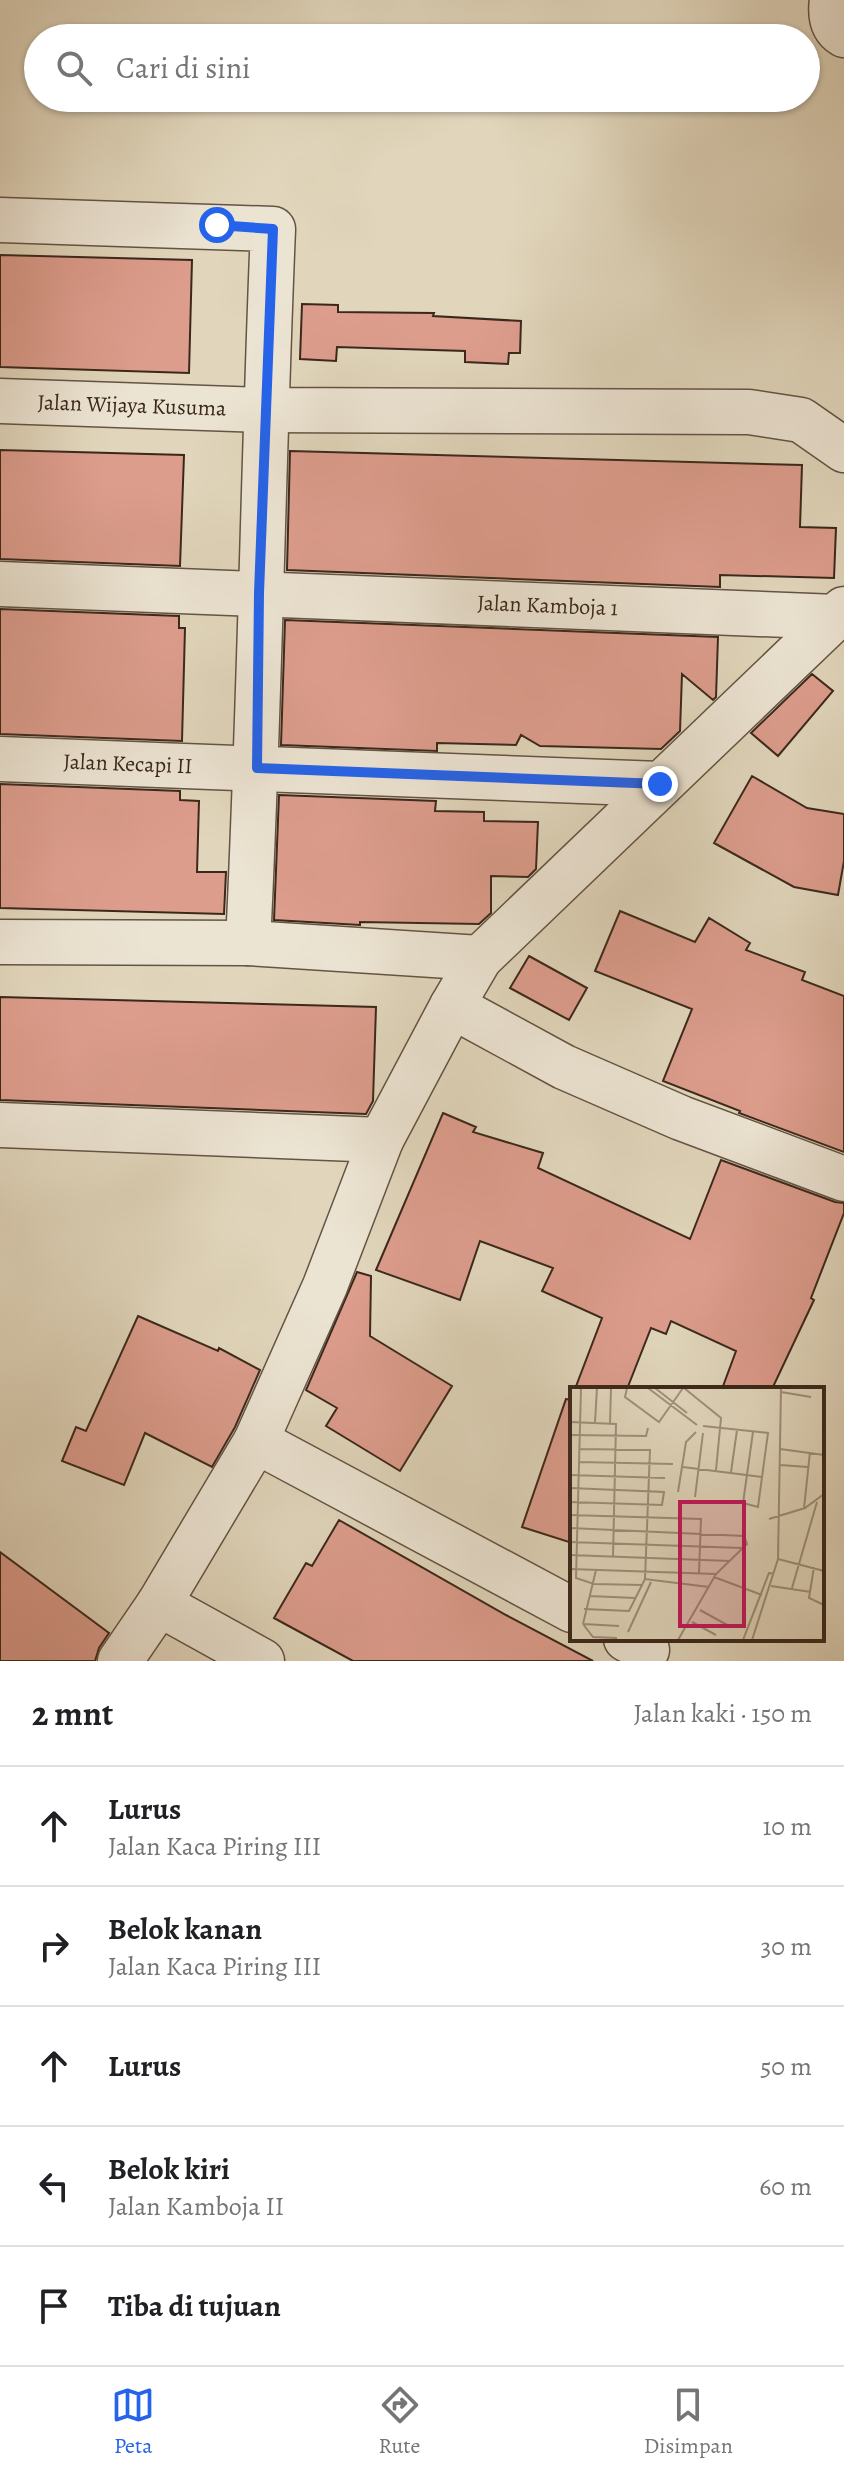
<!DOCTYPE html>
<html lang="id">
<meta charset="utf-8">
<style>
:root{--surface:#fff;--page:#f2f2f2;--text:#202124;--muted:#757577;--line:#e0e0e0;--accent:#2563eb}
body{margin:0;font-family:Alegreya,serif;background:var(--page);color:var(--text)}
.stop{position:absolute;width:24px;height:24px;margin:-18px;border:6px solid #2563eb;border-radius:50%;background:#fff}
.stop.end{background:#2563eb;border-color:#fff;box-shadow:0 2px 8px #0008}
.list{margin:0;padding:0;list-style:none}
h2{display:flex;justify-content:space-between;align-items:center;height:104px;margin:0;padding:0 32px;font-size:34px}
h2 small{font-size:26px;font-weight:400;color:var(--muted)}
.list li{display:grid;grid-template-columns:52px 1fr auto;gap:24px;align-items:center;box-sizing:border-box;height:120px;padding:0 32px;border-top:2px solid var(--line)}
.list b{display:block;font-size:30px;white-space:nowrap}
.list p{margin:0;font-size:26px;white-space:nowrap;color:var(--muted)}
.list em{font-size:26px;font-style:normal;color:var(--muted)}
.icon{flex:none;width:44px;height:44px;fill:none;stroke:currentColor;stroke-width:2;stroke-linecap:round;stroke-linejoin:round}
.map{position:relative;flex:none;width:844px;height:1661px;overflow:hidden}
.search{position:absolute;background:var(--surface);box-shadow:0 2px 6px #0004;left:24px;right:24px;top:24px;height:88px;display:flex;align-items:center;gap:20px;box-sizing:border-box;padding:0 28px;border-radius:44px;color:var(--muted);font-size:30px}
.sheet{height:704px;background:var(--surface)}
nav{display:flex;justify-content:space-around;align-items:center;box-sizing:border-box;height:112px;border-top:2px solid var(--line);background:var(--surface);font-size:22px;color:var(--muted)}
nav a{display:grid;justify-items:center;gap:4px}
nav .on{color:var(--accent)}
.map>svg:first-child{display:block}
.building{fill:#dd9d8d;stroke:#3b281b;stroke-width:2}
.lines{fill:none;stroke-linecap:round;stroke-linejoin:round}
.minor-casing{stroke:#645443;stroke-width:47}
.minor{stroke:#ece4d3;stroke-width:44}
.route{stroke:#2563eb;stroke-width:10}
.labels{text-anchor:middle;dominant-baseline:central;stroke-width:8;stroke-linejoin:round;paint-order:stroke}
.street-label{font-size:22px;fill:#3b281b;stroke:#ece4d3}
.inset-road{fill:none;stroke:#9f907c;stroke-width:2}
.view{fill:#c2185b;fill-opacity:0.15;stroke:#c2185b;stroke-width:4}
.inset-edge{fill:none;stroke:#3b281b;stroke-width:4}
</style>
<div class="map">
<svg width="844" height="1661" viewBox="0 0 844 1661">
<rect width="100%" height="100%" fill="#e1d6bc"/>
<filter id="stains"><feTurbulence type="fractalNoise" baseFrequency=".0025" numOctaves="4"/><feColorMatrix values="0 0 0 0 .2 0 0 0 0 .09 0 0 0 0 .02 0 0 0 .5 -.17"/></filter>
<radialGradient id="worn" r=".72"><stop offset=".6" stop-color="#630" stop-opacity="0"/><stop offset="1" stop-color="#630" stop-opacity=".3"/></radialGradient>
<path class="building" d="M0 255 192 260 189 373 0 367Z
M302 304 338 305V312L434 313 433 316 521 321 520 353H509L508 364 465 362V351L337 347 336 361 300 359Z
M0 450 184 455 180 566 0 559Z
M290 451 802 465 800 527 836 528 834 578 720 575V587L287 570Z
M0 609 179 616V628H185L182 741 0 734Z
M285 620 718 637 716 697 713 700 682 674 680 731 661 749 540 746 521 735 516 745 437 743V751L281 745Z
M812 674 833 691 778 756 751 733Z
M752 776 807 808 844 814V861L838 895 794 887 714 843Z
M0 784 180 791V800L199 801 197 872H226L224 914 0 908Z
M279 795 436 801 435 811 484 812V821L538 822 536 869 528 877 491 876V913L479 924 360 922V925L274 920Z
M620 911 695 942 709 918 750 943 746 950 805 972 802 980 844 996V1152L739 1113 740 1111 663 1081 692 1009 595 971Z
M529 956 587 988 569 1020 510 988Z
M0 997 376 1007 373 1101 366 1114 0 1100Z
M443 1113 476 1127 473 1132 543 1153 538 1168 690 1239 721 1160 835 1202 844 1203V1213L811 1298 814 1300 772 1389H722L736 1351 671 1321 666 1334 651 1328 627 1389H575L602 1318 542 1291 553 1268 480 1241 460 1300 376 1270Z
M357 1272 371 1276 370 1336 452 1386 400 1471 326 1426 337 1408 306 1390Z
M138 1316 218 1351 219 1348 260 1370 235 1427 212 1467 145 1433 124 1485 62 1461 76 1427 86 1431Z
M566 1399 572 1400V1543L522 1527Z
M339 1520 506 1615 593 1661H353L274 1618 306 1563 312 1566Z
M0 1552 109 1633 99 1648 95 1661H0Z"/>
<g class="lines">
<defs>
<g id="minor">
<path d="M832 0C830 14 831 27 844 35"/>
<path d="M0 220 273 229C263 467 260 705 248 943"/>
<path id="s1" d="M0 401 265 410 749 412 801 420 844 450"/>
<path id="s2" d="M0 584 837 617"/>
<path id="s3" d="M0 759 660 784"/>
<path d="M0 942 248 943 480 958"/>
<path d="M452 1006 564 1067 681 1118 844 1179"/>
<path d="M0 1125 381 1140"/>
<path d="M256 1441 572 1610"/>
<path d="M159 1604 262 1661"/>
<path d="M626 1639 647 1650"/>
<path d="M120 1661 159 1604 256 1441 325 1286 381 1140 452 1006 480 958 844 609"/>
</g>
</defs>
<use href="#minor" class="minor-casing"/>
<use href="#minor" class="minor"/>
</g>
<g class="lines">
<path class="route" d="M217 225 273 229 259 593 257 768 660 784"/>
</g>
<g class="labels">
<g class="street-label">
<text stroke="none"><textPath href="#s1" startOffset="132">Jalan Wijaya Kusuma</textPath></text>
<text stroke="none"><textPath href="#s2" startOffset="548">Jalan Kamboja 1</textPath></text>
<text stroke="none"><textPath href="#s3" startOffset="128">Jalan Kecapi II</textPath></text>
</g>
</g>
<g transform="translate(570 1387)">
<rect width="254" height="254" fill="#e1d6bc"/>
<path class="inset-road" d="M11 1 6 191 24 197 72 198 75 192 139 200M57 1 55 10 89 35 113 1M78 1 127 38M85 1 117 26M114 1 151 31 146 83M211 5 241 10M0 35 46 37 43 170M25 35 27 1M40 36 41 1M133 39 198 46 188 120 173 116 183 45M0 48 76 49 78 41M10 62 80 63 75 192M210 62 254 68M9 75 103 77M210 78 238 80M113 80 192 90M161 85 167 43M0 88 95 91M0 101 94 105 92 118 0 115M108 105 116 55 126 45M125 110 133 46M234 121 240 65M0 128 131 132 129 186M199 132 235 121 254 107M0 141 174 149 177 157 146 187 108 253M0 155 172 161M0 168 160 174M208 172 254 184M244 180 239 211 254 218M0 182 146 187M144 190 192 208M201 199 241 205M222 201 247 115M19 209 65 211M14 222 59 224 72 198M130 223 159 239M122 235 146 248M13 237 26 183M13 237 23 250 47 251M13 237 49 239M58 245 81 195M173 253 199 186 204 187M182 253 208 172 211 1"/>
<path class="view" d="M110 115H174V239H110Z"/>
<rect width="254" height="254" class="inset-edge"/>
</g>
<rect width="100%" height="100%" filter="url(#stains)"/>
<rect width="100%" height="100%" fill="url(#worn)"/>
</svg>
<div class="stop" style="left:217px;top:225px"></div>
<div class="stop end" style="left:660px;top:784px"></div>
<div class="search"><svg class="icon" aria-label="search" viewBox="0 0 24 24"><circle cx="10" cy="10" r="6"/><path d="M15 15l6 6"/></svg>Cari di sini</div>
</div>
<section class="sheet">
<h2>2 mnt<small>Jalan kaki · 150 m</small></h2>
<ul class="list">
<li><svg class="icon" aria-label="ahead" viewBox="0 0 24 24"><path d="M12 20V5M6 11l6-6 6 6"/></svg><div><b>Lurus</b><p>Jalan Kaca Piring III</p></div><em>10 m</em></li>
<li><svg class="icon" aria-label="right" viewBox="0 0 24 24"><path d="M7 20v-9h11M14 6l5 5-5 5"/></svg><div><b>Belok kanan</b><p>Jalan Kaca Piring III</p></div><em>30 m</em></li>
<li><svg class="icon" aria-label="ahead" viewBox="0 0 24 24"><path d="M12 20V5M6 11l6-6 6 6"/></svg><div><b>Lurus</b></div><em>50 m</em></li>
<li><svg class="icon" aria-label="left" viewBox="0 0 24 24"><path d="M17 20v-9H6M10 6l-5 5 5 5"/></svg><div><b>Belok kiri</b><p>Jalan Kamboja II</p></div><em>60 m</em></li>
<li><svg class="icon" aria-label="arrive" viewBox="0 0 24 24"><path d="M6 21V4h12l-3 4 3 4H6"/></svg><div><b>Tiba di tujuan</b></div></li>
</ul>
</section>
<nav>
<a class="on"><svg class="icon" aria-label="map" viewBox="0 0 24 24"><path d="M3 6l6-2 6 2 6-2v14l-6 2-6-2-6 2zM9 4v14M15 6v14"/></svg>Peta</a>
<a><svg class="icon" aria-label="directions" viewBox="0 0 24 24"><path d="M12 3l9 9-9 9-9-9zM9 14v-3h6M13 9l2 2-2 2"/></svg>Rute</a>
<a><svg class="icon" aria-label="saved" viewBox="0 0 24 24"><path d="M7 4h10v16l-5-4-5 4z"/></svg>Disimpan</a>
</nav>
